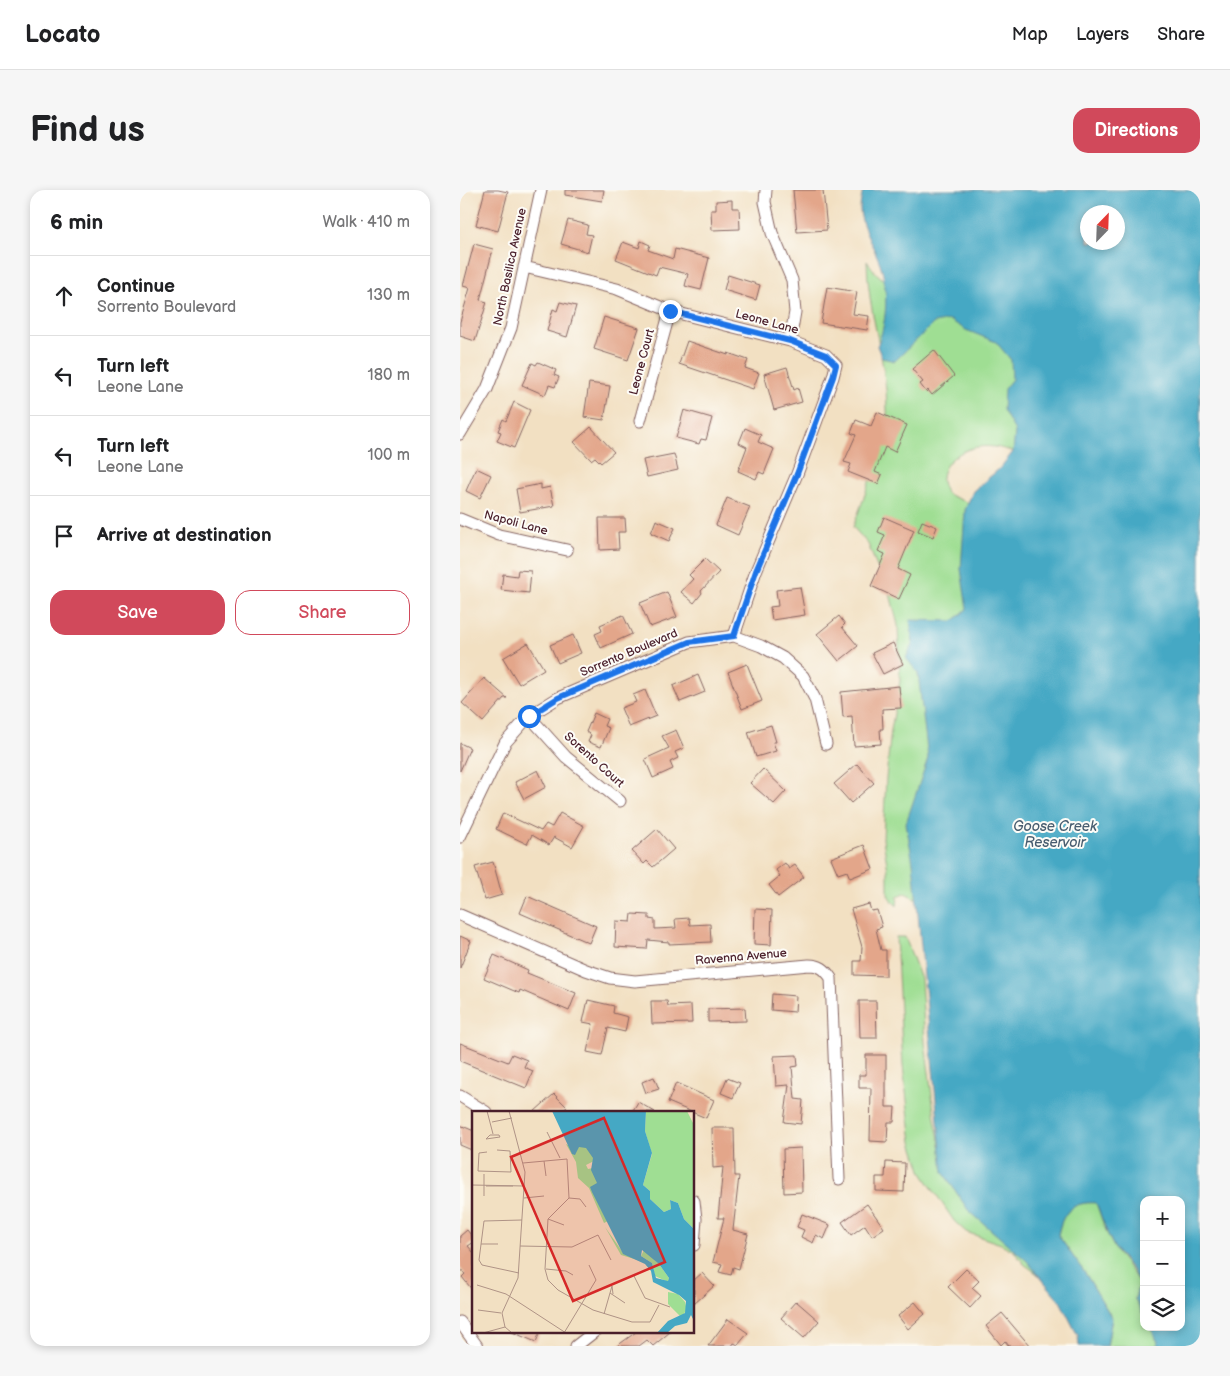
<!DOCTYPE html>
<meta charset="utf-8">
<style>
:root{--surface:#fff;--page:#f6f6f6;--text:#202124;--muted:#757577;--line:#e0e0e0;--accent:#d1495b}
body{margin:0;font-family:"Balsamiq Sans",sans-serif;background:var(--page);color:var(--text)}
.controls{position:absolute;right:15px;bottom:15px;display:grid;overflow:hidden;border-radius:10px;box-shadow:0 2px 8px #0003}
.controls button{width:45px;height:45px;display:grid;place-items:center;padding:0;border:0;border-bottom:1px solid var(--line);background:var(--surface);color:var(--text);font:25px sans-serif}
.compass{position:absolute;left:620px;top:15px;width:45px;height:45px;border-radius:50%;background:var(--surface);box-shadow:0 2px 8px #0003;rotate:23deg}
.stop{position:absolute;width:15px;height:15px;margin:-11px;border:4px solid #1a73e8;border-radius:50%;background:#fff}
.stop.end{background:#1a73e8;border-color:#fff;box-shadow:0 1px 5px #0008}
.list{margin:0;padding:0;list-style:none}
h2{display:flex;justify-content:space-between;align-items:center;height:65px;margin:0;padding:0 20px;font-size:21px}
h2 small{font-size:16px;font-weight:400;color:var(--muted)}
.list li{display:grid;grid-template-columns:32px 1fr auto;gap:15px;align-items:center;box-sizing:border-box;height:80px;padding:0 20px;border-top:1px solid var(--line)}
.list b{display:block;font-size:19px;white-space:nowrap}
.list p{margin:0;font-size:16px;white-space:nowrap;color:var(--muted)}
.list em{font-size:16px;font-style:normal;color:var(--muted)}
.actions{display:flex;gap:10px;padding:15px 20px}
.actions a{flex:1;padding:11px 0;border:1px solid var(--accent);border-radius:15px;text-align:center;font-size:18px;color:var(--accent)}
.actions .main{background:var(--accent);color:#fff}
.icon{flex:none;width:28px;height:28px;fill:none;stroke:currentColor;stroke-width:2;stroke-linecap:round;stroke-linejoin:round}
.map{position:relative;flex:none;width:740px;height:1156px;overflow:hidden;border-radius:15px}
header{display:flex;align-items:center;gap:30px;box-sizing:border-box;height:70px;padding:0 25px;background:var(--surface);border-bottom:1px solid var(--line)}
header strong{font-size:24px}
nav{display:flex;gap:28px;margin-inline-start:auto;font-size:18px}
.intro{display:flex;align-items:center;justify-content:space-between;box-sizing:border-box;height:120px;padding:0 30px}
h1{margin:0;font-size:35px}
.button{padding:12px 22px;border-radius:15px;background:var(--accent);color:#fff;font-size:18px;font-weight:700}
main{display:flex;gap:30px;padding:0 30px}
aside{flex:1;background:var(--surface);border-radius:15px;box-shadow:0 2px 8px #0003}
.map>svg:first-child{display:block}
.green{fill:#9fde93;stroke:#747e5f}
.water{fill:#45a8c4;stroke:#486478;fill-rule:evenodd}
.building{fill:#e3a68a}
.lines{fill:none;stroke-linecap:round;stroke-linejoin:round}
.minor-casing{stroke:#856360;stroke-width:13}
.minor{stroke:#fff;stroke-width:11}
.route{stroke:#1a73e8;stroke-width:6}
.labels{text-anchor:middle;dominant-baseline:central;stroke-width:4;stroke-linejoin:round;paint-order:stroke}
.street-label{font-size:12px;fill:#4a1f2b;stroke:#fdfcf7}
.water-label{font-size:14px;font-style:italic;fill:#485d70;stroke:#fdfcf7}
.inset-road{fill:none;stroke:#af9386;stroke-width:1}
.view{fill:#d62828;fill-opacity:0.15;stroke:#d62828;stroke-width:2.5}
.inset-edge{fill:none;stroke:#4a1f2b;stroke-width:2.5}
</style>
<header>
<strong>Locato</strong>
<nav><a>Map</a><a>Layers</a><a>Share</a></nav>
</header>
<div class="intro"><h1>Find us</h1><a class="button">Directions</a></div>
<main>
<aside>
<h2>6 min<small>Walk · 410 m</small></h2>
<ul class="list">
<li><svg class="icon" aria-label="ahead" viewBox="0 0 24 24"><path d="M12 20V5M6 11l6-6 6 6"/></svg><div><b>Continue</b><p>Sorrento Boulevard</p></div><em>130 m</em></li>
<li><svg class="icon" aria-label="left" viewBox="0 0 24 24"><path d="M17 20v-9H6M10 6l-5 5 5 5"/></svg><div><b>Turn left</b><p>Leone Lane</p></div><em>180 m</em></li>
<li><svg class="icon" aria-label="left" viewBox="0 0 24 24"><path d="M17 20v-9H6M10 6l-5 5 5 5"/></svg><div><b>Turn left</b><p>Leone Lane</p></div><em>100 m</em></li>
<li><svg class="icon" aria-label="arrive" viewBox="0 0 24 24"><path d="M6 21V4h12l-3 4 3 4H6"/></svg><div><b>Arrive at destination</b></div></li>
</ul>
<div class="actions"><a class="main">Save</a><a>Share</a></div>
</aside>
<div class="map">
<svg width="740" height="1156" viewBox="0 0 740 1156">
<rect width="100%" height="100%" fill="#fdfcf7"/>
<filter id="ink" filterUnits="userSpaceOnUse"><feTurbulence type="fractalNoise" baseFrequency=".02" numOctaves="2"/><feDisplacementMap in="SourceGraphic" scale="10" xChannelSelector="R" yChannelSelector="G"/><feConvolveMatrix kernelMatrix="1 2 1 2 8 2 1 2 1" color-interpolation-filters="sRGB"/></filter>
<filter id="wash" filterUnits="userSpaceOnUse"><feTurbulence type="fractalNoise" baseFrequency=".0096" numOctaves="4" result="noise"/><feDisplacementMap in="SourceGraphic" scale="20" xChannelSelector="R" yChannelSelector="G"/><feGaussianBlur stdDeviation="1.12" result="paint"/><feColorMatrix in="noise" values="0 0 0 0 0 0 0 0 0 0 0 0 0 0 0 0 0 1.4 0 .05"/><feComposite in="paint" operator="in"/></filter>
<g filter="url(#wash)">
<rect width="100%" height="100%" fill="#f2e0c2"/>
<path class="green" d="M407 71 415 82 427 93 555 152 556 263C534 254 512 253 493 268 486 274 481 282 482 292 483 296 485 300 486 303 506 314 526 317 548 321L457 709 445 703 438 706 437 716 432 711 428 705V681L423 649 426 588 431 540 440 491 438 435 426 388 417 377 408 354 393 337C405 306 416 274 423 242 425 235 428 226 427 219 427 171 407 120 407 71Z
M436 747H445L461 789 465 852 475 929 486 984 599 1100 564 1074 554 1061 541 1054 506 1042 494 1031 462 983 452 952 448 919 443 876Z
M636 1012C641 1027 646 1043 654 1057 661 1070 672 1080 679 1093L675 1109 684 1126V1137H690L698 1152 697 1156H647L652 1128 627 1086 598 1045C602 1022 611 1012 636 1012Z"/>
<path class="water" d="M403 0H740V1156H697L698 1152 690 1137H721V1010H684V1126L675 1109 679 1093 672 1080 655 1059 648 1045 636 1013C612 1011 602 1023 598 1045L627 1086 652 1128 647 1156H619L618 1146 600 1111 567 1071 508 1020 483 982 453 673 446 633 468 568 458 483 446 468 453 453 450 430 493 431 507 419 501 379 505 320 513 301 539 279 553 262 555 241 543 220 544 199 552 189 551 170 536 152 506 140 490 130 474 133 435 171 422 168 417 156C427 133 428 105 422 80 418 63 400 37 400 19 400 13 402 6 403 0ZM658 22V52H628V22Z"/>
<g id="blocks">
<path class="building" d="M25 0H38L48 2 38 41 16 35Z
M105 0H144L142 11 105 5Z
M333 0H363L367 40 337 42Z
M272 10V18H279L280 39 252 40 251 20H256V11Z
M108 30 128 35 126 44 132 45 128 62 101 54Z
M181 51 190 55 188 60 213 69 215 59 249 68 241 100 225 96 228 84 199 77 196 85 156 69 163 52 179 58Z
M14 54 33 59 20 110 27 112 15 151 0 146V132L10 98 3 96Z
M268 85 300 95 296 110 264 100Z
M367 97 397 102 393 124 409 126 407 140 361 133Z
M100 112 116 116 107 147 87 141 93 119 97 121Z
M144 127 179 138 168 170 134 159Z
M227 151 268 165V163L288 170 285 178 299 183 293 199 219 174Z
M474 160 494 186 472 205 468 200 466 202 460 194 463 192 452 179Z
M78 172 96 180 94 185 99 187 95 197 89 195 85 205 62 195 72 173 76 175Z
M327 177 334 200 338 198 342 212 314 220 304 184Z
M129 193 150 196 144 230 124 227Z
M54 212 70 220 54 258 37 251 41 242 38 241 43 229 46 231Z
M224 220 252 228 246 250 241 249 239 254 216 248Z
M417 222 447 235 435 262 425 257 415 282 422 285 418 294 388 282 391 274 384 272 396 245 391 243 396 230 411 236Z
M131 237 154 262 141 273 135 267 131 270 114 252Z
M285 238 301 245 298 252 314 259 304 284 299 282 296 289 278 281 287 257 279 253Z
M214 264 218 280 187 287 183 270Z
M16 278 31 285 20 308 6 301Z
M81 294V299L90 297 94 316 60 322 56 299Z
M267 308 290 317 278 345 256 335Z
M424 327 454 340 438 379 450 385 439 409 411 396 425 364 418 361 425 345 418 342Z
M139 328H165L166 342H158L159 359 140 360Z
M196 330 215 338 209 351 191 343Z
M462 331 477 337 473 347 458 341Z
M245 369 259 382 241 401 242 403 234 413 221 402 233 389 229 385Z
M58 380 71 381 69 403 41 400 43 384 57 386Z
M340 397 345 425 312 430 310 417 318 416 316 400Z
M207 402 217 427 190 437 180 413Z
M163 425 172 444 141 458 135 444 142 441 140 435Z
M379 426 385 434 382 437 398 456 379 471 357 444Z
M113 445 121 463 98 473 90 455Z
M68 453 84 479 59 494 43 468Z
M433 453 443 474 423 484 412 463Z
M287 474 302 511 282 519 268 482Z
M238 485 245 502 220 512 213 496Z
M24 488 47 508H44L23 532 2 513Z
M439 496 441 518 422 519 423 539H420L421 554 394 556 392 526 383 527 381 502Z
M185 500 196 526 169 537 161 518 176 512 173 505Z
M134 523 147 529 144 536 149 538 141 557 128 552 131 545 126 542Z
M311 535 316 552H313L316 561 296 567 288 542Z
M216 540 224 558 215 562 218 568 210 572 213 579 193 588 185 569 209 558 202 546Z
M0 553 10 558 0 581Z
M397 574 414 593 391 613 374 594Z
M303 579 326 601 314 614 290 593Z
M78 580 86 597 64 609 55 592Z
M43 623 81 641 86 634 92 637 100 623 124 636 112 657 94 647 89 655 72 645 67 654 36 639Z
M197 639 214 659 193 677 187 671 184 674 172 661Z
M404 655 413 679 390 688 387 681 378 684 371 668Z
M33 672 42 705 25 710 15 677Z
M325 673 329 679 335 675 344 687 318 707 309 695 320 686 316 680Z
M67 706 136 736 129 753 60 723Z
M409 714 411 721 417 720 422 737 416 739 421 760H426V786L394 785V771H401L402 757 391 719Z
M295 719 312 720 311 755 294 754Z
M172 724 189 725V729L195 730V739L216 738 215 729 229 728 230 735 250 734 251 752 209 754V752L188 750 187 759 155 757 156 731 171 732Z
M0 746 11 751 0 778Z
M34 765 68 780 67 783 116 803 109 821 60 800 59 803 24 788Z
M312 804 336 806 335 822 311 820Z
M128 810 154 816 153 823 168 827 165 842 148 838 142 865 127 862 133 834 123 832Z
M191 811H207L208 816 231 815 232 833 192 834Z
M399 811H416L417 848H400Z
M285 818 286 831 248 832V819Z
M0 853 48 872 52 864 67 870 64 877 73 881 66 898 0 871Z
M337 865 338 876 332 877 335 909 343 910 341 934 324 932 329 895 316 896 314 866Z
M406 865H426V917H435L434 932H428L427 952 410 951 411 898H399V885H406Z
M194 887 199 899 186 903 182 892Z
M267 888 280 893 273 908 261 903Z
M216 893 254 910 246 928 208 912Z
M94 904 107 917 101 922H74Z
M178 912 195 922H172Z
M0 935 14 941V961L0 955Z
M252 938H274L275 986H279L273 1040 288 1044 279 1079 273 1077 271 1085 259 1082 262 1074 253 1072 264 1028H258L263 977 253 978Z
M341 958 342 1002 324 1003 323 959Z
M426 972 445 973 444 1002 416 1001V987H425Z
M407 1014 424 1038 412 1046 405 1035 391 1045 382 1032Z
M342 1024 370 1035 364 1049 356 1045 353 1053 341 1047 344 1040 337 1037Z
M7 1040 14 1049V1052L8 1056 14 1063V1102L2 1087 5 1084 0 1078V1046Z
M506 1079 519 1091 512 1098 521 1106 510 1118 488 1097Z
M242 1083 254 1096 234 1114V1090Z
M336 1111 359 1131 344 1148 321 1128Z
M455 1112 465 1124 448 1139 438 1126Z
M542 1123 570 1156H549L545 1151 541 1155 526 1136Z
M268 1129 288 1143 278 1155 274 1153 272 1156H248Z
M52 1142H80L76 1152Z
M176 1142H210L193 1156 187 1150 179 1156H157Z"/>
</g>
</g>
<g filter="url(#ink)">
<use href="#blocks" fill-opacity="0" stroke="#856360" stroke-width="1"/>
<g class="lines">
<defs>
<path id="minor" d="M306 0 305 12 312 43 332 90 335 122 330 151
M64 77 157 99 210 121 330 151 366 165 376 175 373 187 337 284 296 381 274 446
M180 231 210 121
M0 244 27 199 51 138 81 0
M0 329 39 345 107 360
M69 526 106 567 160 611
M0 647 45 553 69 526 98 508 229 452 274 446 301 456 323 468 343 486 355 509 366 554
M0 725 126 780 150 788 175 791 349 775C360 775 365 779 371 788L379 989
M0 906 26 922
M234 1011 236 1029 234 1055
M0 1132 17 1156
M116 1156 134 1142"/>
</defs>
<use href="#minor" class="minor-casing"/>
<use href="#minor" class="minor"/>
</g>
</g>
<g class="lines" filter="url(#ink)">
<path class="route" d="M69 526 98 508 229 452 274 446 296 381 337 284 373 187 376 175 366 165 330 151 210 121"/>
</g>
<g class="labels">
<g class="street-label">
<text transform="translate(50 77) rotate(-78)">North Basilica Avenue</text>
<text transform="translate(307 132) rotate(15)">Leone Lane</text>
<text transform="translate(182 172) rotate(-75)">Leone Court</text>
<text transform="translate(56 333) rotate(15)">Napoli Lane</text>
<text transform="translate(169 463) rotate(-23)">Sorrento Boulevard</text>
<text transform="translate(134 570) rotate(42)">Sorento Court</text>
<text transform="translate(281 767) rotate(-5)">Ravenna Avenue</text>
</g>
<g class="water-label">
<text x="595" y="636">Goose Creek<tspan x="595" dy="16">Reservoir</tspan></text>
</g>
</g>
<g transform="translate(12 921)">
<rect width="222" height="222" fill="#f2e0c2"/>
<path d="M174 0H215L222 14V118L212 108 206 92 198 89 199 98 192 101 178 88V80L171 74 180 43 173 20ZM88 1 126 48 114 54 116 58 121 57 136 110 132 112 117 77 106 67 104 51 94 33 98 35ZM133 116 152 143 172 151 149 144ZM172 139 187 153 197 167 196 171 183 165 180 152 169 145ZM196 181 206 183 213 191 215 199 209 206 196 193Z" fill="#9fde93"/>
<path d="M80 0H174L173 20 180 42 171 74 178 80V88L192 101 199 98 198 89 206 92 212 108 222 118V210L219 204 215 212 203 215 195 222H185L196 210 213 202 214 190 207 184 181 171 179 160 173 153 151 143 120 81 118 76 125 72 119 59 121 47 114 37 107 36 103 44 100 43ZM170 139 187 153 197 167 196 170 184 167 180 152 169 145Z" fill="#45a8c4" fill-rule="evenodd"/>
<path class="inset-road" d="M15 0 21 23M37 0 53 61 46 167 30 202 33 216 40 222M20 11 40 7M75 21 88 47M18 24H27L28 26 14 28ZM15 41 7 42 6 60 39 61 38 40 25 39M72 50 74 65M51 52 95 48 97 87M12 63V85M0 74 52 75M14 75H41M52 87 72 85M114 96 108 88 97 87 76 108 73 158 76 169 86 179 121 199 160 211H178L187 194M76 108 92 114M9 133H26M48 135 100 136 126 124 139 149M74 158 94 160 101 164M47 162 10 154 7 149 12 110 50 109M162 165 173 187 198 196M5 174 34 183 94 222M138 182 140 175 141 183M6 199 29 202M132 203 138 182 153 192M11 222 33 216M92 222 124 169 117 154"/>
<path class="view" d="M132 7 193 151 101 190 39 46Z"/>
<rect width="222" height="222" class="inset-edge"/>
</g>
</svg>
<div class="controls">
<button>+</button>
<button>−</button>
<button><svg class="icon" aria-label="layers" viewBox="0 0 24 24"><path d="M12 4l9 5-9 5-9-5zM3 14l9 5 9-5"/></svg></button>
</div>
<svg class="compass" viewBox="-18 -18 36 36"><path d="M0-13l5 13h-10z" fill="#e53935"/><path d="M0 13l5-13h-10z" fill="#757577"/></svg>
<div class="stop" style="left:69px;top:526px"></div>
<div class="stop end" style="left:210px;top:121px"></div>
</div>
</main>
